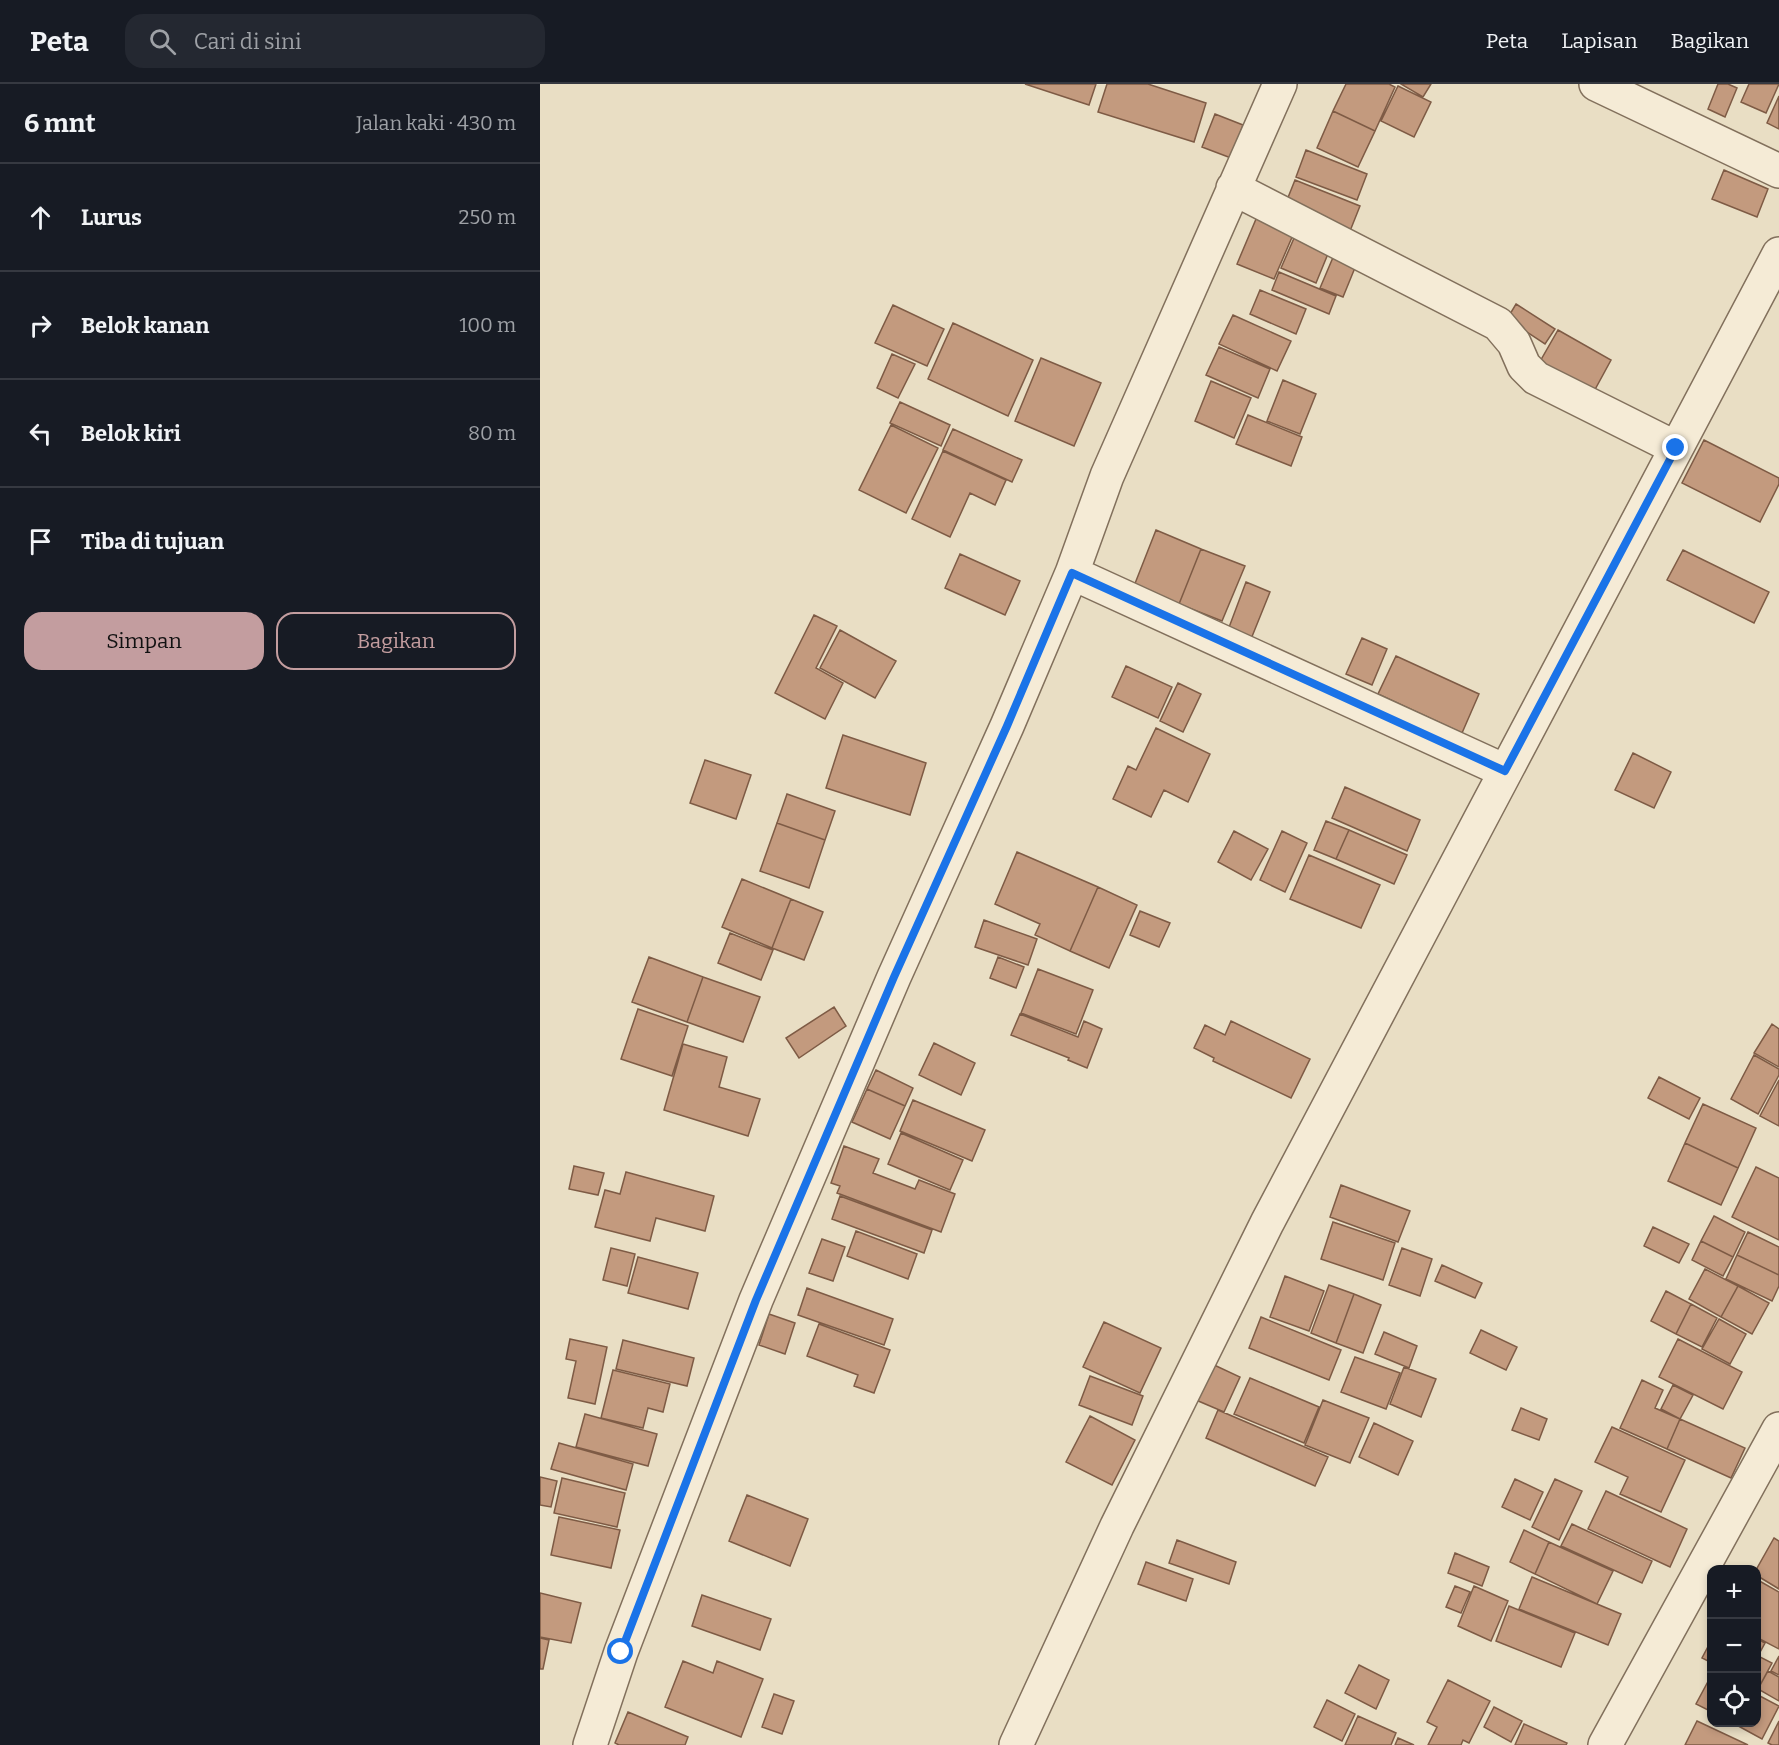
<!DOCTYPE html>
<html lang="id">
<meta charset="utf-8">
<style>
:root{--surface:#171b24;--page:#242831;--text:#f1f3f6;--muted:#9ea1a6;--line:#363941;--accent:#c39d9f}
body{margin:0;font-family:Bitter,serif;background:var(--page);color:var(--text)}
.controls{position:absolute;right:18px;bottom:18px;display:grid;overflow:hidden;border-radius:12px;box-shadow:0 3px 9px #0003}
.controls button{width:54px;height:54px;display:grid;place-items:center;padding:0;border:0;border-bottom:2px solid var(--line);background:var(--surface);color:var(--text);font:30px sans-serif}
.stop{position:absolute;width:18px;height:18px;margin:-14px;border:4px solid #1a73e8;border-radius:50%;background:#fff}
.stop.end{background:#1a73e8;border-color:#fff;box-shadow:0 2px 6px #0008}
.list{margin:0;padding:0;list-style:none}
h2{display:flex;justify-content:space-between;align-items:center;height:78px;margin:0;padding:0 24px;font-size:26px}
h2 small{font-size:20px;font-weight:400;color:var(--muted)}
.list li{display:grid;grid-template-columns:39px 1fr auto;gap:18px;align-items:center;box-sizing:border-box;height:108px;padding:0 24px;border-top:2px solid var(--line)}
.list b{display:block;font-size:22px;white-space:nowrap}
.list em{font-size:20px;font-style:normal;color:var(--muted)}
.actions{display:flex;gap:12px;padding:18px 24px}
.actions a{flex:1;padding:14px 0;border:2px solid var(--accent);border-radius:18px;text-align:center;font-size:21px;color:var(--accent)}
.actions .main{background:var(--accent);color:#111}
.icon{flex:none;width:33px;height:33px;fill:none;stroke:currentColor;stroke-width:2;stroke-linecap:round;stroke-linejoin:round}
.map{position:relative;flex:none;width:1239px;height:1661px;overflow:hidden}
header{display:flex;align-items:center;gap:36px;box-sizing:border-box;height:84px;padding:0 30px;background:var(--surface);border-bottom:2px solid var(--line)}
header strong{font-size:28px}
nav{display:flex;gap:33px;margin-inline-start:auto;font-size:21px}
.search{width:420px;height:54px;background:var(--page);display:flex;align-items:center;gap:15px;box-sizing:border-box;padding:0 21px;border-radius:18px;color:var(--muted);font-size:22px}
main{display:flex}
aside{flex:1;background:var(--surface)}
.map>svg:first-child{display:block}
.building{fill:#c39a7e;stroke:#7e5b45;stroke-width:1.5}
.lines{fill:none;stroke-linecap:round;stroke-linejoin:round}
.minor-casing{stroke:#82705c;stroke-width:36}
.minor{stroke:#f5ebd6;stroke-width:33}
.route{stroke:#1a73e8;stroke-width:8}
</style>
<header>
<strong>Peta</strong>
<div class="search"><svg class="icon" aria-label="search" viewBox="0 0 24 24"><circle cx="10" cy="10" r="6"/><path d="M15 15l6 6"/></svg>Cari di sini</div>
<nav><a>Peta</a><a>Lapisan</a><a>Bagikan</a></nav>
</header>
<main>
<aside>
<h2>6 mnt<small>Jalan kaki · 430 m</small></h2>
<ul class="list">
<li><svg class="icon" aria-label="ahead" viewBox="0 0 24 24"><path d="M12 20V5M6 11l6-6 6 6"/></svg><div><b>Lurus</b></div><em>250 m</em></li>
<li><svg class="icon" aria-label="right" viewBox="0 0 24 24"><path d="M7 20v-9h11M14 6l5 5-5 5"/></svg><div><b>Belok kanan</b></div><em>100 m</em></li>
<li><svg class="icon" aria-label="left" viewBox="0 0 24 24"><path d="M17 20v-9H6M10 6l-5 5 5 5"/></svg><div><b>Belok kiri</b></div><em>80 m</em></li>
<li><svg class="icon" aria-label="arrive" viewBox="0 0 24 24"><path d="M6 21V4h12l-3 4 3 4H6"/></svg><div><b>Tiba di tujuan</b></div></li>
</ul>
<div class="actions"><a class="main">Simpan</a><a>Bagikan</a></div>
</aside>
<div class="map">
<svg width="1239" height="1661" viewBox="0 0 1239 1661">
<rect width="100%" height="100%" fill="#e9dec4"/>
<path class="building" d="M485 0H556L549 21Z
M567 0H608L666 19 654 58 558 28Z
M806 0H849L855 3 835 47 793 27Z
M861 0H891L883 13Z
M1178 0H1188L1197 4 1185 33 1168 25Z
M1209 0H1239L1226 29 1201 18Z
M858 2 891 18 874 53 841 37Z
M1239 12V45L1227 39Z
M793 27 835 47 818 83 777 64Z
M675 30 703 41 691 74 662 63Z
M766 66 827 90 817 116 756 93Z
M1184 86 1228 105 1217 133 1172 115Z
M755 96 820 122 808 152 743 126Z
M719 128 756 144 734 195 697 180Z
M758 145 792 160 776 199 741 184Z
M797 164 819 174 803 213 780 204Z
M739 188 796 212 789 230 732 206Z
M720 206 766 225 756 250 710 230Z
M976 220 1015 245 1005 260 967 235Z
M353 221 404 245 387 282 335 259Z
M693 231 751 257 737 287 679 260Z
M413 239 493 276 468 332 388 295Z
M1018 246 1071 276 1052 311 998 281Z
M679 263 730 285 718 314 666 291Z
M352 270 375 280 358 314 337 304Z
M501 274 561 299 534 362 475 337Z
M743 296 776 310 760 350 727 337Z
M671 297 711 314 694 354 655 337Z
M360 318 410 341 401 362 350 339Z
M708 331 762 353 751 382 696 360Z
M351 341 398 364 366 429 319 406Z
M413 345 482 376 472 398 403 366Z
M1164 356 1239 394V400L1220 438 1142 399Z
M403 367 466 396 455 421 430 409 410 453 372 435Z
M616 446 661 465 639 520 594 502Z
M661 465 705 482 682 537 639 520Z
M1143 466 1229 508 1214 539 1127 496Z
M420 470 480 497 465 531 405 504Z
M706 498 730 508 711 555 688 546Z
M274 531 297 542 276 584 303 599 285 635 235 609Z
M300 546 356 577 335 614 280 584Z
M822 554 847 565 832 601 806 590Z
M856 572 939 610 922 649 838 610Z
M586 582 632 603 618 634 572 613Z
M638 599 661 610 643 648 620 637Z
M616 644 670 670 648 718 624 706 611 733 573 715 588 682 596 686Z
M303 651 386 679 370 731 286 704Z
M1093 669 1131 688 1114 724 1075 706Z
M165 676 211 691 196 735 150 719Z
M805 703 880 736 867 767 792 734Z
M247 710 295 727 285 756 237 739Z
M786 737 809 746 796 775 774 766Z
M237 739 285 756 269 804 220 787Z
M809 746 867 771 854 800 796 775Z
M694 747 728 765 711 796 678 778Z
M742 747 767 759 745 808 720 796Z
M477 768 558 803 530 867 495 851 500 840 455 820Z
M769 771 840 801 821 844 750 815Z
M202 795 251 815 232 864 182 843Z
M558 803 597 821 569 884 530 867Z
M251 815 283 828 264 876 232 864Z
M600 827 630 839 619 863 590 851Z
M444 836 497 855 488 881 435 863Z
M190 849 233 866 221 896 178 879Z
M109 873 163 893 147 938 92 918Z
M458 873 484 883 476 904 450 894Z
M498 885 553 906 536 950 481 929Z
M163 893 220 913 203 958 147 938Z
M294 923 306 942 259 974 246 954Z
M98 925 148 942 132 992 81 975Z
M480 930 538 953 544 937 562 945 547 984 528 976 529 974 471 951Z
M691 937 770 975 751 1014 673 977 674 974 654 964 665 941 685 951Z
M1232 940 1239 945V983L1214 969Z
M394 959 435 979 421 1011 379 991Z
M143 960 187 973 179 1003 220 1015 208 1052 124 1026Z
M1214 971 1239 985V991L1218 1030 1191 1015Z
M336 986 373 1004 365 1022 327 1005Z
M1119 993 1160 1014 1149 1035 1108 1014Z
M1239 996V1042L1220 1032Z
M327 1005 365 1022 350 1055 312 1038Z
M373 1016 445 1046 432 1077 360 1047Z
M1163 1020 1216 1044 1198 1084 1145 1059Z
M361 1049 423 1076 410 1106 348 1080Z
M1145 1059 1198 1084 1181 1121 1128 1097Z
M304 1062 339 1075 333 1089 375 1105 379 1096 415 1110 401 1148 297 1109 300 1102 291 1099Z
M34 1082 64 1089 58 1111 29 1105Z
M1216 1083 1239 1094V1156L1192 1133Z
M86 1088 174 1112 165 1147 116 1134 110 1157 55 1143 65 1106 80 1110Z
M801 1101 870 1127 858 1158 790 1133Z
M300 1112 392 1146 384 1169 292 1135Z
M1174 1132 1205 1148 1193 1173 1161 1157Z
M793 1138 855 1159 843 1196 781 1175Z
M1113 1143 1149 1160 1139 1179 1104 1162Z
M316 1147 377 1170 368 1195 307 1172Z
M1208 1148 1239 1163V1191L1197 1171Z
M282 1155 305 1163 293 1197 269 1189Z
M1161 1157 1193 1173 1183 1192 1152 1176Z
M71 1164 95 1170 87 1202 63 1196Z
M862 1164 892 1175 880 1212 849 1201Z
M1197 1171 1239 1191V1202L1232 1217 1186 1195Z
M98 1173 158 1189 148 1225 88 1209Z
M902 1181 942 1199 935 1214 895 1197Z
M1165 1185 1198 1202 1181 1233 1149 1215Z
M745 1192 784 1207 769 1247 730 1233Z
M789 1201 814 1210 796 1259 771 1249Z
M1198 1202 1229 1219 1212 1250 1181 1233Z
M267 1204 353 1235 344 1261 258 1231Z
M1126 1207 1151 1220 1136 1250 1111 1237Z
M814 1210 841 1221 823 1269 796 1259Z
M1151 1220 1177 1234 1162 1263 1136 1250Z
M229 1230 255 1239 245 1270 219 1261Z
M721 1233 801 1266 789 1296 709 1264Z
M1179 1235 1206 1250 1190 1280 1162 1265Z
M564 1238 621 1264 600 1309 543 1283Z
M279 1240 350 1266 334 1309 314 1302 318 1291 267 1272Z
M941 1246 977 1263 966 1286 930 1269Z
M844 1248 877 1262 869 1284 835 1270Z
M30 1255 67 1263 55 1320 28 1314 36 1277 26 1275Z
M1138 1255 1202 1288 1183 1325 1119 1293Z
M83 1256 154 1274 147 1302 76 1285Z
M815 1273 860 1289 846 1325 801 1308Z
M672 1280 700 1293 684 1328 656 1316Z
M864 1283 896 1295 881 1333 850 1320Z
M73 1286 130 1300 123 1328 108 1324 103 1344 61 1334Z
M550 1292 603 1312 592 1341 539 1321Z
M710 1294 779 1323 764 1359 694 1330Z
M1102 1296 1123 1306 1115 1324 1140 1335 1127 1365 1080 1344Z
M1133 1301 1153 1311 1140 1335 1121 1325Z
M783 1316 829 1334 810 1379 765 1361Z
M981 1324 1007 1335 999 1356 972 1346Z
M678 1326 788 1373 775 1402 666 1354Z
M45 1330 117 1350 108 1382 36 1363Z
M550 1332 595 1356 572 1401 526 1378Z
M1140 1335 1205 1364 1191 1394 1127 1365Z
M834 1339 873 1357 858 1391 819 1373Z
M1072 1343 1145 1376 1121 1428 1080 1410 1088 1393 1055 1378Z
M19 1359 93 1380 86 1406 11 1385Z
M0 1393 17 1397 11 1423 0 1421Z
M22 1394 85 1409 77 1443 14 1429Z
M975 1395 1003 1408 990 1436 962 1423Z
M1015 1395 1042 1407 1019 1456 992 1443Z
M1066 1407 1147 1445 1130 1483 1048 1445Z
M207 1411 268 1435 250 1482 189 1457Z
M19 1433 80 1446 71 1484 11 1471Z
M1032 1440 1112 1477 1102 1499 1021 1462Z
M984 1446 1009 1458 995 1490 970 1478Z
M1234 1454 1239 1457V1505L1216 1491V1486Z
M637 1456 696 1478 689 1500 629 1479Z
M1009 1458 1073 1487 1057 1520 995 1490Z
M915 1469 949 1483 942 1502 908 1489Z
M606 1478 653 1495 646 1517 598 1500Z
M992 1493 1081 1530 1068 1561 979 1525Z
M1216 1495 1239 1508V1565L1216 1553Z
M915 1502 930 1508 921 1529 906 1523Z
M934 1502 968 1517 951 1557 918 1542Z
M0 1509 41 1519 31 1559 0 1553Z
M162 1511 231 1535 220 1566 152 1542Z
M969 1522 1035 1549 1021 1583 956 1557Z
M0 1554 9 1556 3 1585H0Z
M1216 1554 1225 1559 1218 1572 1232 1579 1219 1603 1216 1602Z
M1172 1555V1579L1162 1574Z
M1239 1572V1591L1231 1587Z
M143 1577 173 1589 177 1577 223 1595 201 1653 125 1623Z
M819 1581 849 1596 836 1625 805 1609Z
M1228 1587 1239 1593V1617L1218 1605Z
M1172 1590V1628L1156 1620Z
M908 1596 950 1617 929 1659 923 1656 921 1661H888L897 1643 887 1638Z
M234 1610 254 1617 242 1650 222 1643Z
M1216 1610 1239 1622 1222 1655 1191 1638H1216Z
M787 1616 815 1630 802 1657 774 1643Z
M954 1623 982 1637 971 1658 944 1643Z
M88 1628 148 1653 145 1661H79L75 1659Z
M818 1632 856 1649 851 1661H805Z
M1157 1637 1208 1661H1145Z
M1239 1637V1661H1232L1228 1659Z
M984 1640 1027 1659 1026 1661H975Z
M858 1654 874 1661H855Z"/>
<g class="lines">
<defs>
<path id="minor" d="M1056 0 1239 87
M693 104 958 240 974 259 984 282 996 294 1136 364
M532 489 965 687
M50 1661 81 1568 216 1216 354 893 467 642 532 489 567 392 740 0
M476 1661 577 1442 727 1139 1239 170
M1065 1661 1239 1345"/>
</defs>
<use href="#minor" class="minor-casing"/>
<use href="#minor" class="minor"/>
</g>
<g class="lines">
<path class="route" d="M81 1568 216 1216 354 893 467 642 532 489 965 687 1136 364"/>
</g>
</svg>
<div class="controls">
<button>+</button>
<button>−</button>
<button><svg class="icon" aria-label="locate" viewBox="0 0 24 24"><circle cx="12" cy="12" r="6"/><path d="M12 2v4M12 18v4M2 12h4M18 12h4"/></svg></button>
</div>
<div class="stop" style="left:81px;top:1568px"></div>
<div class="stop end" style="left:1136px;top:364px"></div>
</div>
</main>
